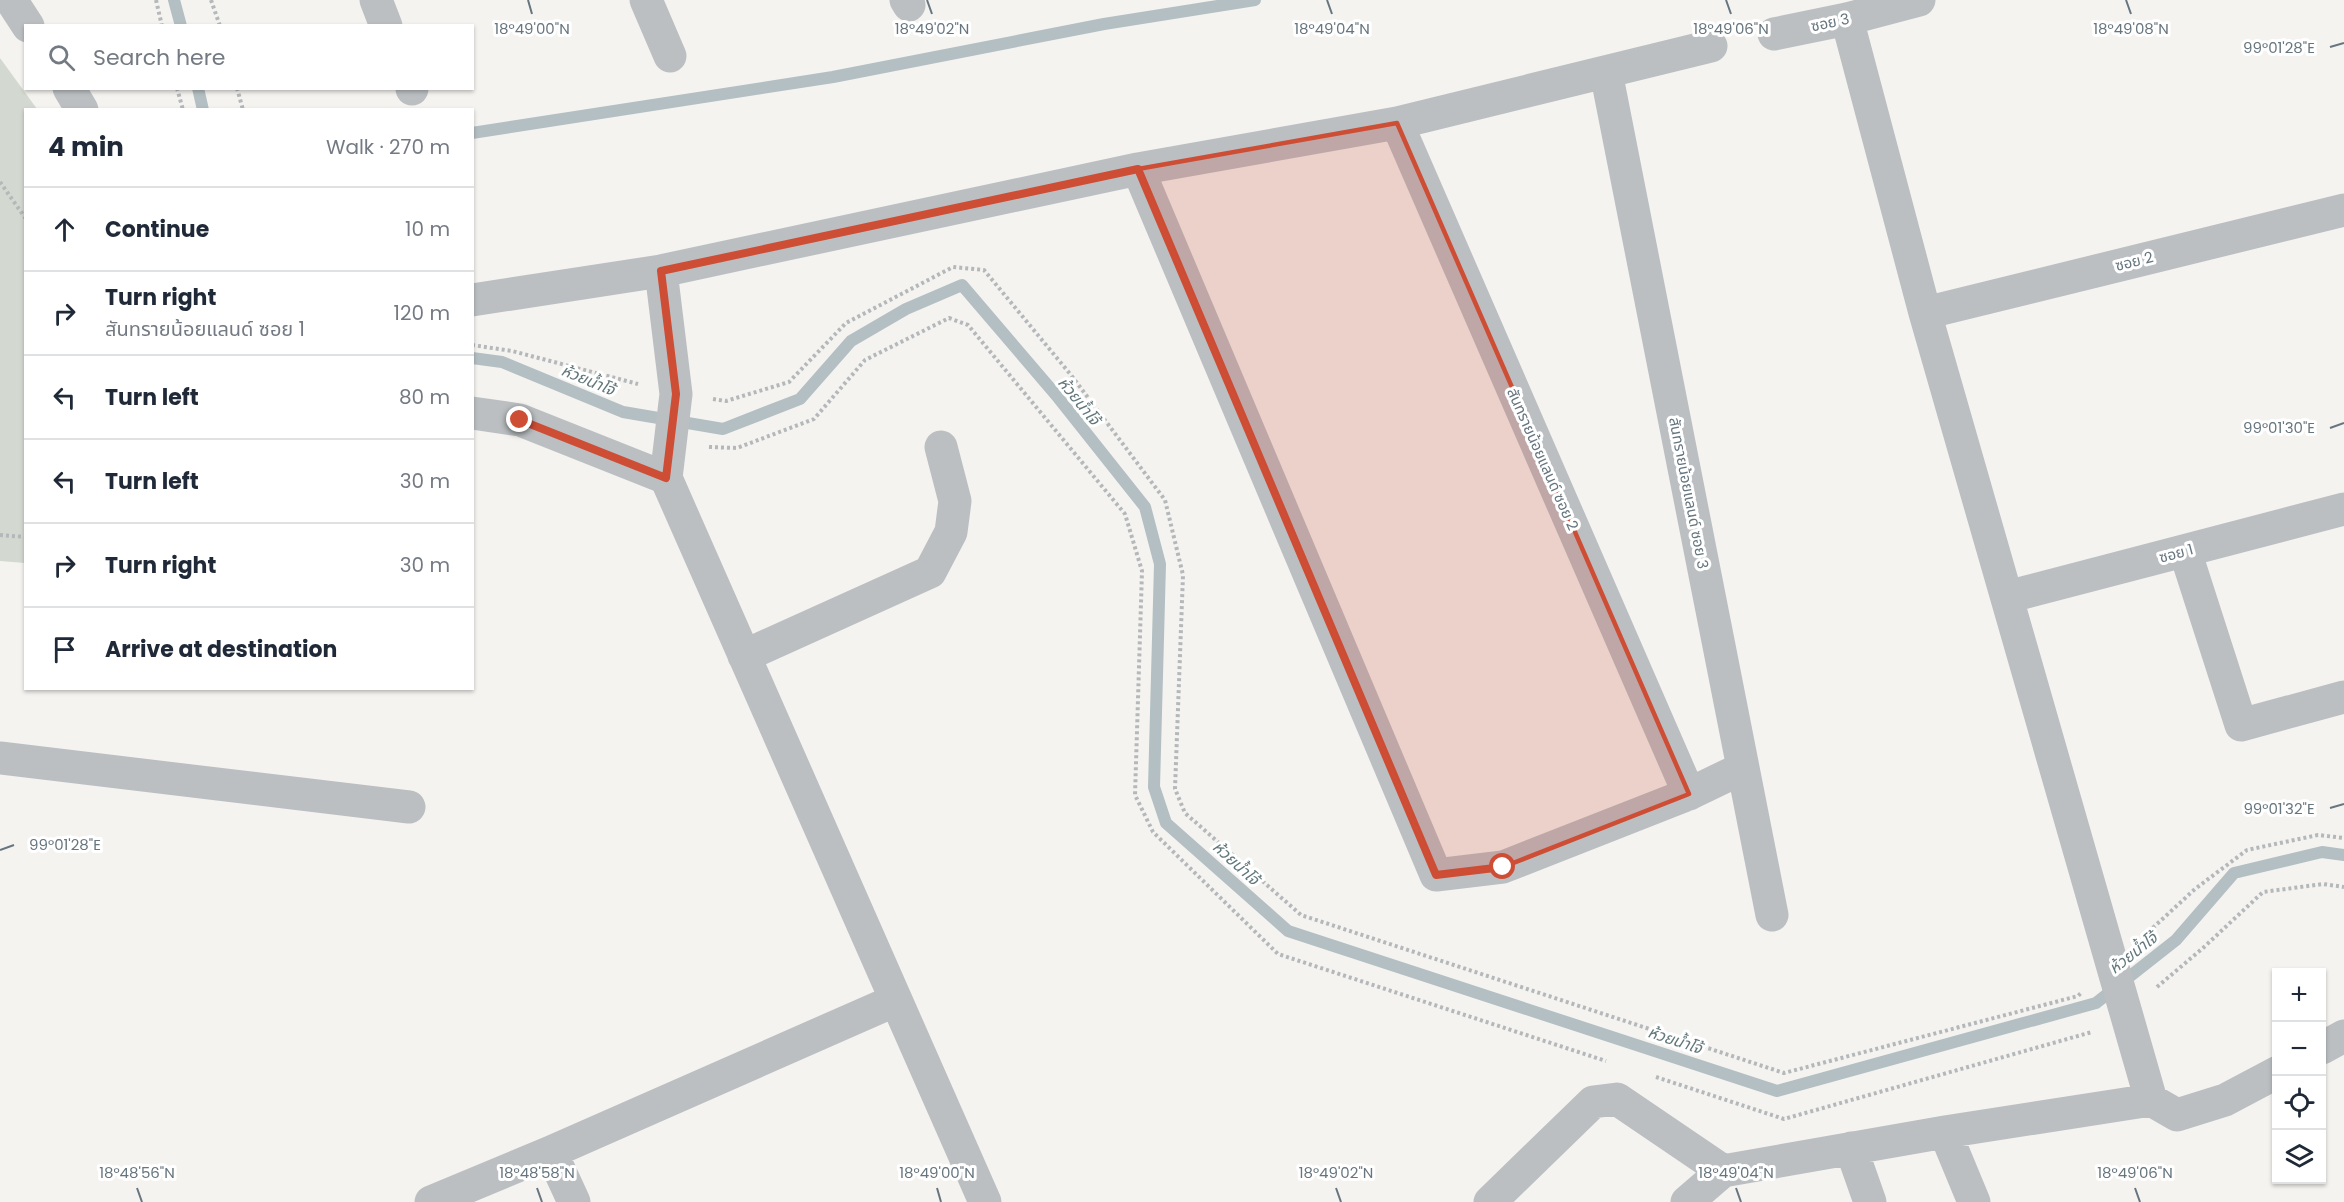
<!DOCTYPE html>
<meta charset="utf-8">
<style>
:root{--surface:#fff;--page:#f6f6f7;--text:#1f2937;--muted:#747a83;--line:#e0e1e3}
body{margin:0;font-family:Poppins,"Noto Sans Thai",sans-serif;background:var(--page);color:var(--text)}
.controls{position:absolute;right:18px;bottom:18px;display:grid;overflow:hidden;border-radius:0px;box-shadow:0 2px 4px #0004}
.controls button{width:54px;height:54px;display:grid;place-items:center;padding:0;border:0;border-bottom:2px solid var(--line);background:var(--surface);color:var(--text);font:30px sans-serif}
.stop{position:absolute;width:18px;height:18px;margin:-14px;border:4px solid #ce4d35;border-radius:50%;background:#fff}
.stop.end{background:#ce4d35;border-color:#fff;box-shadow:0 2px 6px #0008}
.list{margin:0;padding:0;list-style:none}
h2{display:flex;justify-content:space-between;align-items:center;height:78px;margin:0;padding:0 24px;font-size:26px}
h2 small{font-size:20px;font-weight:400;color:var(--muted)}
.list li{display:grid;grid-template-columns:39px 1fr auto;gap:18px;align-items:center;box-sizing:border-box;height:84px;padding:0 24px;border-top:2px solid var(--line)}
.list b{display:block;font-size:22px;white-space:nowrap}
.list p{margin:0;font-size:20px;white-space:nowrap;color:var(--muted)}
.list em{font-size:20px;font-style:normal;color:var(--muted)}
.icon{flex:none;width:33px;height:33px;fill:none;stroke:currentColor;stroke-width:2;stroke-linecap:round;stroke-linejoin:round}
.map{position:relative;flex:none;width:2344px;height:1202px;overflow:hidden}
.search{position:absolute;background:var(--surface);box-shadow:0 2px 4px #0004;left:24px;top:24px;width:450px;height:66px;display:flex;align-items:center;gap:15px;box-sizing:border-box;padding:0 21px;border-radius:0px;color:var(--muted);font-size:22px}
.panel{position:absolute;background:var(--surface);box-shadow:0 2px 4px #0004;left:24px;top:108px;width:450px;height:582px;border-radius:0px}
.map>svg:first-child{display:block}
.green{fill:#d3d8d0}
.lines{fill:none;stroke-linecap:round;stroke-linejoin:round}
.stream{stroke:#b3bfc2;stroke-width:12}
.path{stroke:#b5b8ba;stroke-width:4;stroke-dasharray:3 3;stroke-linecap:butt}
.minor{stroke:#bbbfc2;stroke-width:33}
.route{stroke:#ce4d35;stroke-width:8}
.marked{fill:#ce4d35;fill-opacity:0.2;stroke:#ce4d35;stroke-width:4.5;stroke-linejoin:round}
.ticks{fill:none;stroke:#66757e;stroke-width:2}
.labels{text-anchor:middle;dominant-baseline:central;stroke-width:6;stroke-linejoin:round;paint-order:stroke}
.street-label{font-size:15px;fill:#66757e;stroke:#fff}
.water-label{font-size:16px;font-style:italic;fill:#62777b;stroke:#fff}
.ticks-label{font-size:15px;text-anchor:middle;fill:#66757e;stroke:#fff;stroke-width:6;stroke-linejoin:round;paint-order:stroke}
</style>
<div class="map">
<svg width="2344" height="1202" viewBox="0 0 2344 1202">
<rect width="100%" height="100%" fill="#f4f3f0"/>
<path class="green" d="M0 58 37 109 26 110 25 563 0 561Z"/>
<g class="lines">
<path class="stream" d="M174 0 181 26
M198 88 203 110
M472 133 833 77 1104 24 1255 0
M472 358 502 362 623 412 723 429 800 399 851 341 906 309 962 285 1056 395 1145 507 1160 564 1154 787 1166 823 1288 931 1777 1091 2096 1003 2176 940 2234 873 2322 852 2344 855"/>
<path class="path" d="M156 0 162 26
M211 0 220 26
M177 88 183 110
M237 88 243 110
M0 182 26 219
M472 345 512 351 638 384
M713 399 726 401 789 382 846 323 953 267 984 270 1071 375 1165 500 1183 575 1175 789 1185 813 1301 915 1784 1073 2078 996 2081 993
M709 447 737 448 814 419 865 360 949 318 968 325 1125 514 1142 571 1135 795 1153 832 1278 954 1606 1061
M0 535 26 537
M2144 936 2195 889 2247 850 2318 835 2344 838
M2157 987 2203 948 2263 892 2323 884 2344 887
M1656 1077 1784 1119 2092 1032"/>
<path class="minor" d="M11 0 28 26
M376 0 386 26
M646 0 670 56
M906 0 909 5
M1847 19 1925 313 2151 1100
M1774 34 1847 19 1919 0
M1606 72 1772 915
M69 88 82 110
M412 88V89
M1397 123 1689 794
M1138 169 1436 875 1503 867 1689 794 1743 768
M661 271 676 394 666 478
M472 300 661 271 1138 169 1397 123 1711 46
M1925 313 2344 210
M472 413 520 420 666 478 985 1202
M2185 551 2241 725 2344 697
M2007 597 2344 509
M744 656 930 572 951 532 955 501 941 447
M0 758 409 807
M2322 1048 2344 1036
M1945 1132 1974 1202
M1851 1148 1870 1202
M551 1152 574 1202
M431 1202 551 1152 896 1000
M1490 1202 1593 1102 1617 1099 1723 1171
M1687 1202 1723 1171 1945 1132 2151 1100 2177 1115 2225 1100 2276 1073"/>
</g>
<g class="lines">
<path class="route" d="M520 420 666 478 676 394 661 271 1138 169 1436 875 1503 867"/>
</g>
<path class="marked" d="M1397 123 1689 794 1503 867 1436 875 1138 169Z"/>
<path class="ticks" d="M528 0 532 14M927 0 932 14M1327 0 1332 14M1726 0 1731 14M2126 0 2131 14M2330 47 2344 43M2330 428 2344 423M2330 808 2344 804M0 850 14 845M137 1188 142 1202M537 1188 542 1202M937 1188 941 1202M1336 1188 1341 1202M1736 1188 1741 1202M2135 1188 2140 1202"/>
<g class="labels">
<g class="street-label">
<text transform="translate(1830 22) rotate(-12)">ซอย 3</text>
<text transform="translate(2134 261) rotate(-14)">ซอย 2</text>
<text transform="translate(1543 459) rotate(66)">สันทรายน้อยแลนด์ ซอย 2</text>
<text transform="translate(1689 493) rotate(79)">สันทรายน้อยแลนด์ ซอย 3</text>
<text transform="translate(2176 553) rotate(-15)">ซอย 1</text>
</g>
<g class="water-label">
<text transform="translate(588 380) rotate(22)">ห้วยน้ำโจ้</text>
<text transform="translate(1079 401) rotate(51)">ห้วยน้ำโจ้</text>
<text transform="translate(1236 863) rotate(42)">ห้วยน้ำโจ้</text>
<text transform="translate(2133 953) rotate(-38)">ห้วยน้ำโจ้</text>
<text transform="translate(1675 1040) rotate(18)">ห้วยน้ำโจ้</text>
</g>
</g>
<g class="ticks-label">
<text x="1731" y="34">18°49'06"N</text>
<text x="532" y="34">18°49'00"N</text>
<text x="932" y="34">18°49'02"N</text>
<text x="1332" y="34">18°49'04"N</text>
<text x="2131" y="34">18°49'08"N</text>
<text x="2279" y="53">99°01'28"E</text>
<text x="2279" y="433">99°01'30"E</text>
<text x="2279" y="814">99°01'32"E</text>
<text x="65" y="850">99°01'28"E</text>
<text x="137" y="1178">18°48'56"N</text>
<text x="537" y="1178">18°48'58"N</text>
<text x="937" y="1178">18°49'00"N</text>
<text x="1336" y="1178">18°49'02"N</text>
<text x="1736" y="1178">18°49'04"N</text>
<text x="2135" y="1178">18°49'06"N</text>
</g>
</svg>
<div class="controls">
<button>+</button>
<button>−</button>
<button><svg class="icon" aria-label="locate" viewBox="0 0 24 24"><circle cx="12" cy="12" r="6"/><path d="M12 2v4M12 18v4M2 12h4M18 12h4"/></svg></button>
<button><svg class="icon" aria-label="layers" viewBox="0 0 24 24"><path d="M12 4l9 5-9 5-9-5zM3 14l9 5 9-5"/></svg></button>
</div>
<div class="stop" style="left:1503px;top:867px"></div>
<div class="stop end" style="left:520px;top:420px"></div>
<div class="search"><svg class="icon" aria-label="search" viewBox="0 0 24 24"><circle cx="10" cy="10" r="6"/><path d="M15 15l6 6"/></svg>Search here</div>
<section class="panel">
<h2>4 min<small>Walk · 270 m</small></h2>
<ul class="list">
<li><svg class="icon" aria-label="ahead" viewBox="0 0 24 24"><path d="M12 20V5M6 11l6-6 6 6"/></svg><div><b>Continue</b></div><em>10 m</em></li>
<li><svg class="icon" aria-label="right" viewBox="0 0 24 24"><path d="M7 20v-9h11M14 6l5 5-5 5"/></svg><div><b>Turn right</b><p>สันทรายน้อยแลนด์ ซอย 1</p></div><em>120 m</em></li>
<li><svg class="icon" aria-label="left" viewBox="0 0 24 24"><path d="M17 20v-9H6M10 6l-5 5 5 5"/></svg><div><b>Turn left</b></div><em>80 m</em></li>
<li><svg class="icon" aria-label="left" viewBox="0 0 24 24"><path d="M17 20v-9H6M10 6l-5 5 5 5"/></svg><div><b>Turn left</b></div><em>30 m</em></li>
<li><svg class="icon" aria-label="right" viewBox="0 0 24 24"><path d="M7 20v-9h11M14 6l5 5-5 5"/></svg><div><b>Turn right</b></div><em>30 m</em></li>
<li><svg class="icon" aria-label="arrive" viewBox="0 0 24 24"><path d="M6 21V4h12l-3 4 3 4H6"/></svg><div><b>Arrive at destination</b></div></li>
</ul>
</section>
</div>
